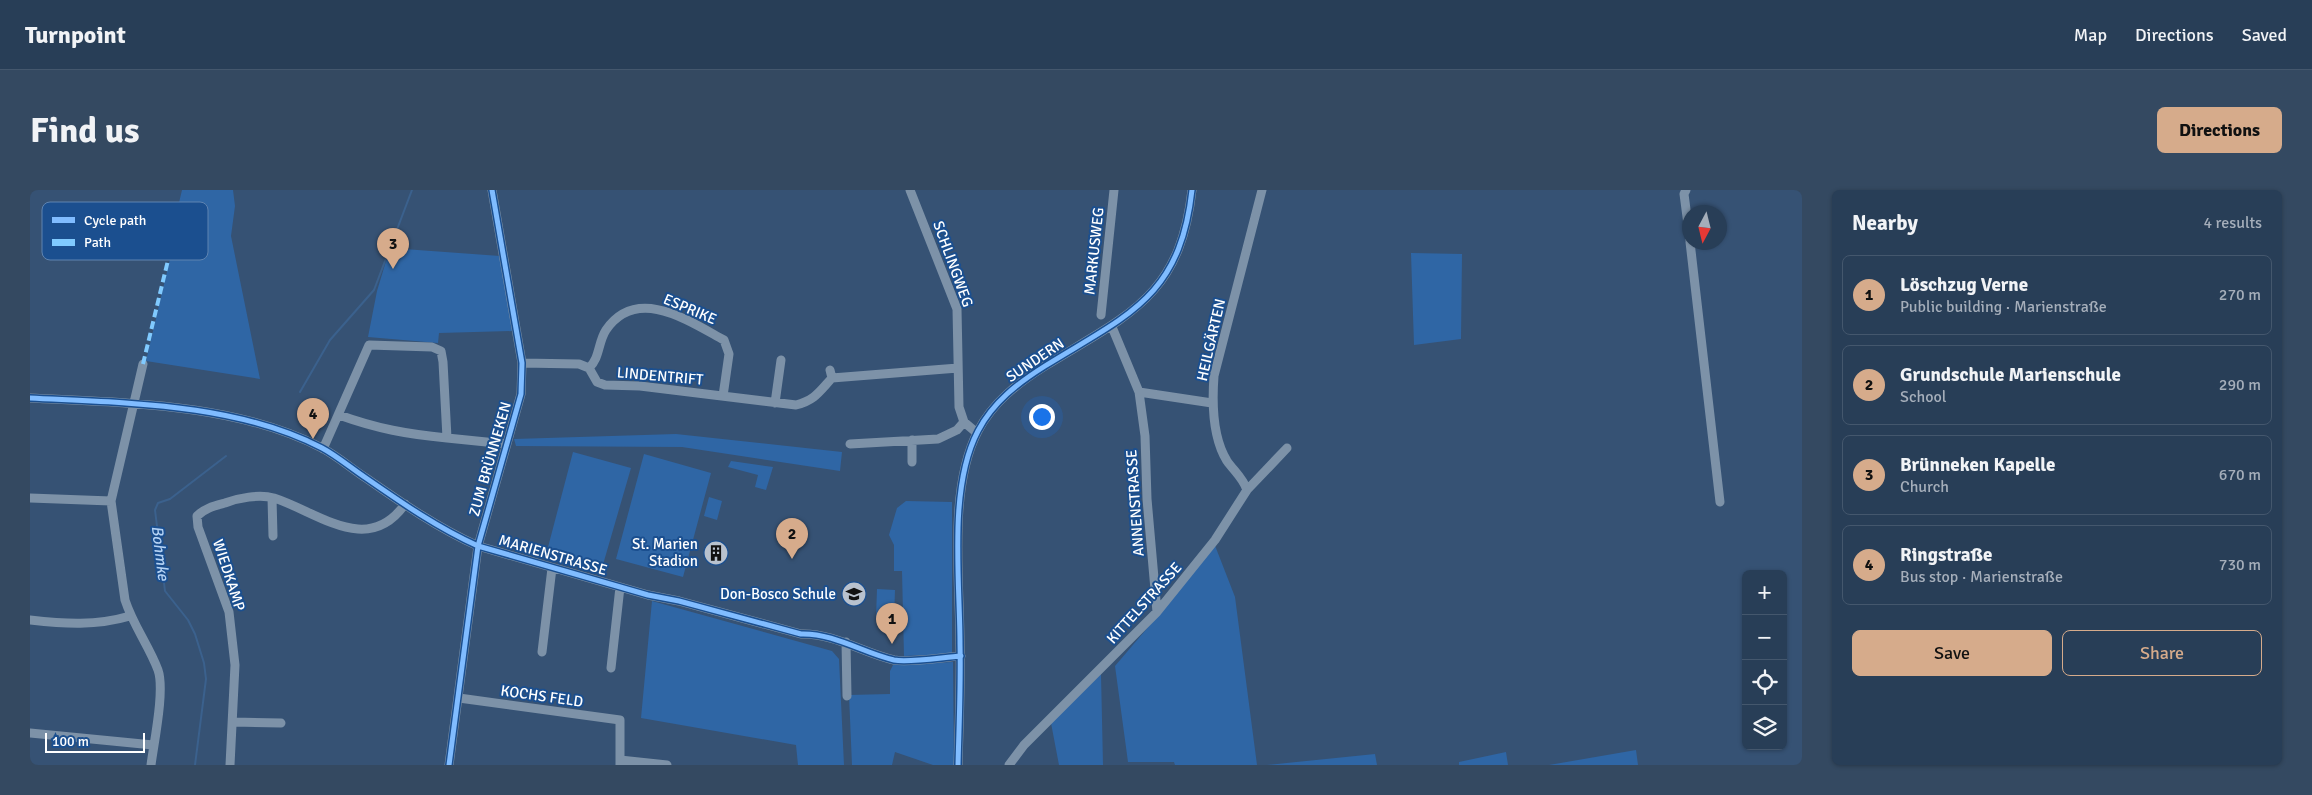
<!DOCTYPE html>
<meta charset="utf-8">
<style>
:root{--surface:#283e57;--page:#344961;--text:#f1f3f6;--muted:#a5aeba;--line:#44576d;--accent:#d6ab8b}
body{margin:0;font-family:Signika,sans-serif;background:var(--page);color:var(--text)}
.controls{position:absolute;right:15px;bottom:15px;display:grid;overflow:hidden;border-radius:8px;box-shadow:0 1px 4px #0004}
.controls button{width:45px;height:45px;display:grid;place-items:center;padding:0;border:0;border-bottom:1px solid var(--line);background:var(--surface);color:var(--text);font:25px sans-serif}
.compass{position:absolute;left:1652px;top:15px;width:45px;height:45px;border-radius:50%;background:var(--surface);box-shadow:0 1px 4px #0004;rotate:187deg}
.scale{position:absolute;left:15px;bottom:12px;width:100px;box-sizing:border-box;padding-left:5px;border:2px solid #fff;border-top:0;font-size:14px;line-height:18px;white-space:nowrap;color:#fff;-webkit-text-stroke:4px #1b4f8f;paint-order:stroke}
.you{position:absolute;left:1011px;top:226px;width:18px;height:18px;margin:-12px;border:4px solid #fff;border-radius:50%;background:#1a73e8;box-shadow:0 0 0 8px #1a73e833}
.badge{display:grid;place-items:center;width:32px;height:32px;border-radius:50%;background:var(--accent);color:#111;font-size:16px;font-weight:700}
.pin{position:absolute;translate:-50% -41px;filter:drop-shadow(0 1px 2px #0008)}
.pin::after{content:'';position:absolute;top:26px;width:18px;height:15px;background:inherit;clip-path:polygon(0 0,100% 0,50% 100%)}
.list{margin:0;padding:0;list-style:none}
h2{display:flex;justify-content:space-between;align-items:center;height:65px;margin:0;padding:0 20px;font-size:21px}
h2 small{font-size:16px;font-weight:400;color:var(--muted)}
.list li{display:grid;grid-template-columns:32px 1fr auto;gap:15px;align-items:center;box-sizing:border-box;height:80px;margin:0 10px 10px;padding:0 10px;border:1px solid var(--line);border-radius:8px}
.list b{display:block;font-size:19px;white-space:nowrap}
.list p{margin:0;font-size:16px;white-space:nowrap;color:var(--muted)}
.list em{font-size:16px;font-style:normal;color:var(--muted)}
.actions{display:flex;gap:10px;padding:15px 20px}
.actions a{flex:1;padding:11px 0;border:1px solid var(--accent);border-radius:8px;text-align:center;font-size:18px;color:var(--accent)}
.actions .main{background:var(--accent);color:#111}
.icon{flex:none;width:28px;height:28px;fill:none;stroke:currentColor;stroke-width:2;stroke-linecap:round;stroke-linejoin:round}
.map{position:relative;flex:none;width:1772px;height:575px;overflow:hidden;border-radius:8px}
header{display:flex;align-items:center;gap:30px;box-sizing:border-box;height:70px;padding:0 25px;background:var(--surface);border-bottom:1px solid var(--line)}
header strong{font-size:24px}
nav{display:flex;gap:28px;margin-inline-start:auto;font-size:18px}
.intro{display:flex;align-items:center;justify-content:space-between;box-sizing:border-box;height:120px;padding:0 30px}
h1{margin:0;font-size:35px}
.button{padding:12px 22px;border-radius:8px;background:var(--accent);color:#111;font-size:18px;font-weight:700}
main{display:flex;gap:30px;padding:0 30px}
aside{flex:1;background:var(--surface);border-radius:8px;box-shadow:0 1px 4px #0004}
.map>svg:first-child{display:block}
.green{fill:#2f66a5}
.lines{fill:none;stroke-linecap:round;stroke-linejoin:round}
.stream{stroke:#3b618d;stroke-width:2}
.minor{stroke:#7d92a8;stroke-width:9}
.quiet{stroke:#80caff;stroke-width:4;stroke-dasharray:8 4;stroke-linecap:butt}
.cycleway-casing{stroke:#1b4f8f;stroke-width:8}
.cycleway{stroke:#80bcff;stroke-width:5}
.labels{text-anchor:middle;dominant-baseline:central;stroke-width:4;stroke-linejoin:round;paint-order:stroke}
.street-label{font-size:15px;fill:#fff;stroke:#1b4f8f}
.poi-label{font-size:15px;fill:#fff;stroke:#1b4f8f;text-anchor:end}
.water-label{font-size:16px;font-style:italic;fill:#b5d3f5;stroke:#1b4f8f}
.key{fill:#1b4f8f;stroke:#5f84b1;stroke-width:1}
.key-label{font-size:14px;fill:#fff}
</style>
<header>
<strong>Turnpoint</strong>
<nav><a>Map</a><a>Directions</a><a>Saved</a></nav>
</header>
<div class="intro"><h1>Find us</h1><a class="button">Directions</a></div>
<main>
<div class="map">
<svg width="1772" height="575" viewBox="0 0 1772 575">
<rect width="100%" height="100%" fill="#365274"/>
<path class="green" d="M152 0H203L205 16 201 46 230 189 116 171 148 35 144 34Z
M360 58 470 66 484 141 409 143 408 153 338 147 347 101Z
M1381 63 1432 64 1431 149 1384 155Z
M646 244 812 262 810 281 652 257 486 256 484 249Z
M543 262 601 278 572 378 517 361Z
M614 264 681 283 653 387 586 369Z
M701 271 743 277 736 300 725 297 728 285 698 277Z
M679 307 692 311 687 330 674 326Z
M876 311 922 312V464L874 466 872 381H864V355L859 345 867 318Z
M1184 353 1205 407 1227 575H1145L1144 572H1098L1085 476 1131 422Z
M847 399 865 400 864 429 846 428Z
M622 411 802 461 809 469 814 575H768L766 555 611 528Z
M923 472 924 575H903L865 562 862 575H822L819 505 860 504V481L863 475Z
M1071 484 1073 575H1029L1021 533Z
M1606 560 1608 575H1519Z
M1476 562 1478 575H1429V572Z
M1345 564 1347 575H1237Z"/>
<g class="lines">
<path class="stream" d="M270 202 300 150 344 100 382 0
M165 575 176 489 174 473 165 444 158 430 135 401 125 320 128 313 140 309 196 266"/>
<path class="minor" d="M880 0 927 119 929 217 934 232 947 243
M1656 0 1654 4 1660 50
M1660 52 1690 312
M1071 125 1084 0
M1082 137 1109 202 1182 213
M492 173 549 174 559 178 567 192 575 195 610 196 766 215C785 210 789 202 802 188L800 180
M113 174 81 311 95 410C103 435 119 456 128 480 135 500 124 552 121 575
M559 178C570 168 568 152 576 140 607 95 659 131 694 150L699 164 693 206
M802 188 928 178
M1109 202 1115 246 1117 309 1127 422
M0 208C96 213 205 213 292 258 307 266 321 278 336 288 372 313 408 338 448 356L618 405 649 411 771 444C804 443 833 463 864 470 879 473 914 467 931 466
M745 213 751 170
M309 225C348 239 377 244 417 248
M882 250V272
M820 254 908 249 927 240 934 232
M293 259 339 155 402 157 411 161 413 172 417 248 476 254
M1217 300C1213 288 1204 281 1197 271 1182 247 1182 213 1184 186L1232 0
M0 308 81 311
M242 308 243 346
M0 430C35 434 66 436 100 426
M816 452 817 506
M512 462 522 378
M581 478 590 397
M429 508 590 530V575
M203 532 251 533
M0 543 123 555
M590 570 637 575
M200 575 205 475 199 422 168 337 167 326C175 318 184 316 195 313 208 308 229 304 244 308 288 322 338 367 375 314
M419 575 448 356 491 204 492 173 462 0
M928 575C929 535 931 494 930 454 930 390 918 298 948 241 963 212 988 193 1015 176 1097 125 1150 108 1162 0
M979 575 994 555 1127 422 1185 350 1217 300 1257 258"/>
<path class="quiet" d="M113 174 140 62"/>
<defs>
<path id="cycleway" d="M0 208C96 213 205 213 292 258 307 266 321 278 336 288 372 313 408 338 448 356L618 405 649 411 771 444C804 443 833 463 864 470 879 473 914 467 931 466
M419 575 448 356 491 204 492 173 462 0
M928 575C929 535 931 494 930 454 930 390 918 298 948 241 963 212 988 193 1015 176 1097 125 1150 108 1162 0"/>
</defs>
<use href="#cycleway" class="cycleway-casing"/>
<use href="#cycleway" class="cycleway"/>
</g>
<defs>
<symbol id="building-disc" viewBox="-11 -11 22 22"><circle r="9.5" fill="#b9c2ce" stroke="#1b4f8f"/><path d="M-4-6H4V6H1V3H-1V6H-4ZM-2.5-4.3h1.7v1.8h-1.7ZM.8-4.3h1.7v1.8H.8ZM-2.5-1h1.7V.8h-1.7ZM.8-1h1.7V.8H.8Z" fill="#111"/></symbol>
<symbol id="school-disc" viewBox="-11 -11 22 22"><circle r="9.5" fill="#b9c2ce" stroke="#1b4f8f"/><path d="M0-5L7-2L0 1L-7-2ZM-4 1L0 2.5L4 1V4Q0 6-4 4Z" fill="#111"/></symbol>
</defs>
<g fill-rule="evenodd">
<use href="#building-disc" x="672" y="349" width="28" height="28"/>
<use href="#school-disc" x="810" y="390" width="28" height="28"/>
</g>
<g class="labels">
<g class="street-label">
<text transform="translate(1064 61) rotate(-84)">MARKUSWEG</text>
<text transform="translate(923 74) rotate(70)">SCHLINGWEG</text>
<text transform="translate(660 119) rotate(23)">ESPRIKE</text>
<text transform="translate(1181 150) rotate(-77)">HEILGÄRTEN</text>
<text transform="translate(1005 170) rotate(-34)">SUNDERN</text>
<text transform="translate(630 186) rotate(5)">LINDENTRIFT</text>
<text transform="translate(460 269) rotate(-74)">ZUM BRÜNNEKEN</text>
<text transform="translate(1105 313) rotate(-94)">ANNENSTRASSE</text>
<text transform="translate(523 365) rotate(16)">MARIENSTRASSE</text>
<text transform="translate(199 385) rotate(72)">WIEDKAMP</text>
<text transform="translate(1114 413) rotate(-48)">KITTELSTRASSE</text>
<text transform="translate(512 506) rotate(8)">KOCHS FELD</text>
</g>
<g class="poi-label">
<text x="668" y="354">St. Marien<tspan x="668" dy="17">Stadion</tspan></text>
<text x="806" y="404">Don-Bosco Schule</text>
</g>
<g class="water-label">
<text transform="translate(130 363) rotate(83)">Bohmke</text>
</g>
</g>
<rect x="12" y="12" width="166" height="58" rx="8" class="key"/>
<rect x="22" y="27" width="23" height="6" fill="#80bcff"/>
<rect x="22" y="49" width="23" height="7" fill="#80caff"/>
<g class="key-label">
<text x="54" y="35">Cycle path</text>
<text x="54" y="57">Path</text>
</g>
</svg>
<div class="controls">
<button>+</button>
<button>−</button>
<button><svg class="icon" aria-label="locate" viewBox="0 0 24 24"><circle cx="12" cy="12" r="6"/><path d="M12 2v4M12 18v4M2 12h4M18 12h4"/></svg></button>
<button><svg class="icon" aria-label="layers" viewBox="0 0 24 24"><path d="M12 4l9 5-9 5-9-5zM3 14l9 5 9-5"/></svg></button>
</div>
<svg class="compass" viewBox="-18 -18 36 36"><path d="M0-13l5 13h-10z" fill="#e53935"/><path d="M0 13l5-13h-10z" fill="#a5aeba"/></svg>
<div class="scale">100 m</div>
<div class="you"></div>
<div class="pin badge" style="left:862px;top:454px">1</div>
<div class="pin badge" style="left:762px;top:369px">2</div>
<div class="pin badge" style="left:363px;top:79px">3</div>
<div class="pin badge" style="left:283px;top:249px">4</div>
</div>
<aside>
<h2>Nearby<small>4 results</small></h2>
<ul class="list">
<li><span class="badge">1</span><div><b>Löschzug Verne</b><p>Public building · Marienstraße</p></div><em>270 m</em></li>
<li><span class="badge">2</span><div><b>Grundschule Marienschule</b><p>School</p></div><em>290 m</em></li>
<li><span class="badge">3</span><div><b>Brünneken Kapelle</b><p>Church</p></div><em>670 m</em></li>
<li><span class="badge">4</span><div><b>Ringstraße</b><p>Bus stop · Marienstraße</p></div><em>730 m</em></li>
</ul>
<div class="actions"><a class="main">Save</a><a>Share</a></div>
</aside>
</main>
